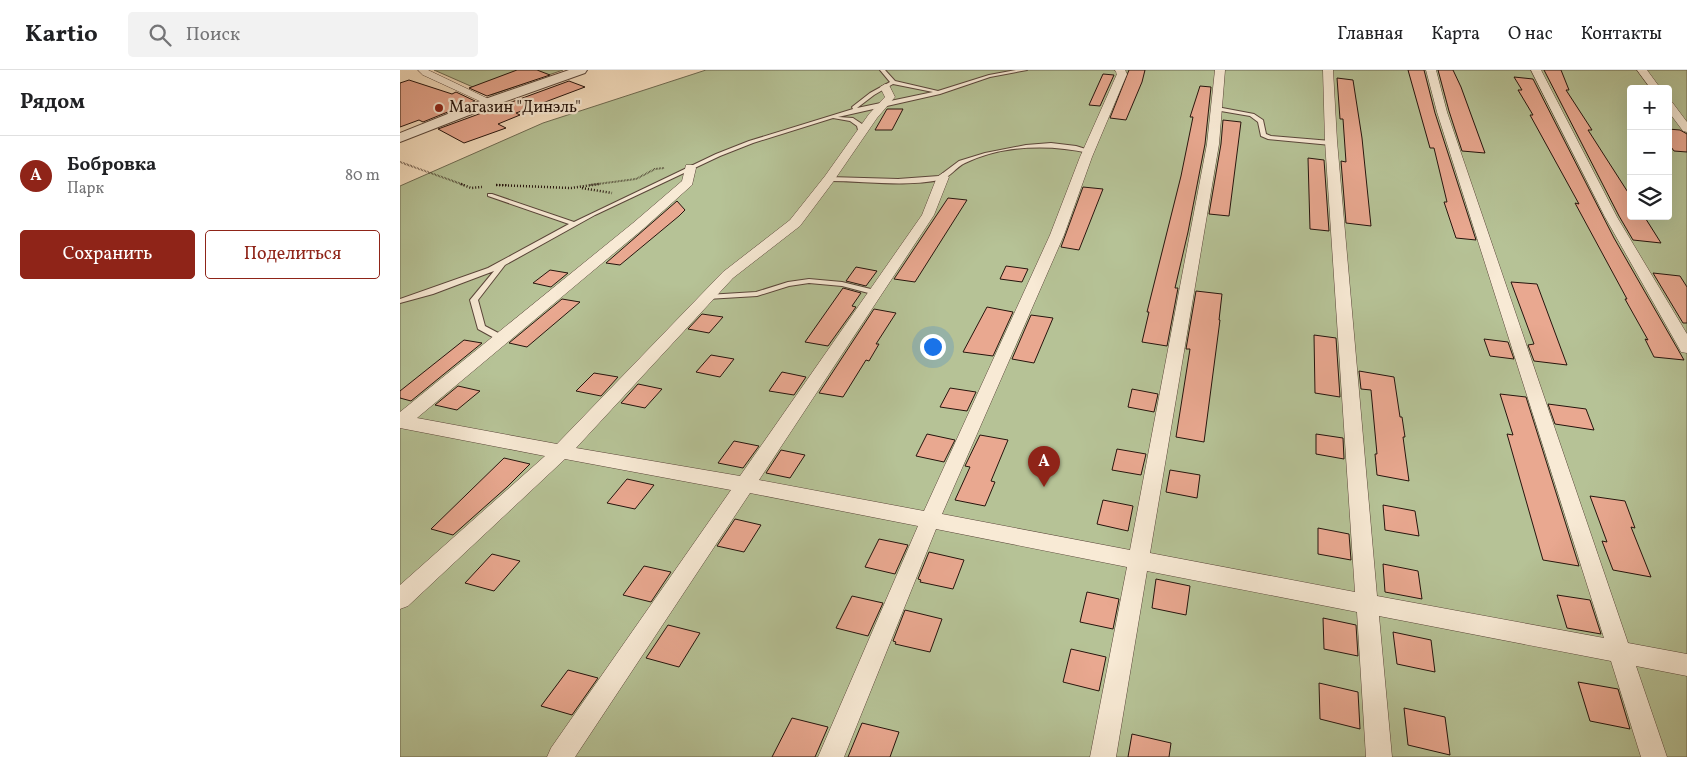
<!DOCTYPE html>
<html lang="ru">
<meta charset="utf-8">
<style>
:root{--surface:#fff;--page:#f2f2f2;--text:#202124;--muted:#757577;--line:#e0e0e0;--accent:#8f2418}
body{margin:0;font-family:Vollkorn,serif;background:var(--page);color:var(--text)}
.controls{position:absolute;right:15px;top:15px;display:grid;overflow:hidden;border-radius:5px;box-shadow:0 5px 20px #0002}
.controls button{width:45px;height:45px;display:grid;place-items:center;padding:0;border:0;border-bottom:1px solid var(--line);background:var(--surface);color:var(--text);font:25px sans-serif}
.you{position:absolute;left:532px;top:276px;width:18px;height:18px;margin:-12px;border:4px solid #fff;border-radius:50%;background:#1a73e8;box-shadow:0 0 0 8px #1a73e833}
.badge{display:grid;place-items:center;width:32px;height:32px;border-radius:50%;background:var(--accent);color:#fff;font-size:16px;font-weight:700}
.pin{position:absolute;translate:-50% -41px;filter:drop-shadow(0 1px 2px #0008)}
.pin::after{content:'';position:absolute;top:26px;width:18px;height:15px;background:inherit;clip-path:polygon(0 0,100% 0,50% 100%)}
.list{margin:0;padding:0;list-style:none}
h2{display:flex;justify-content:space-between;align-items:center;height:65px;margin:0;padding:0 20px;font-size:21px}
h2 small{font-size:16px;font-weight:400;color:var(--muted)}
.list li{display:grid;grid-template-columns:32px 1fr auto;gap:15px;align-items:center;box-sizing:border-box;height:80px;padding:0 20px;border-top:1px solid var(--line)}
.list b{display:block;font-size:19px;white-space:nowrap}
.list p{margin:0;font-size:16px;white-space:nowrap;color:var(--muted)}
.list em{font-size:16px;font-style:normal;color:var(--muted)}
.actions{display:flex;gap:10px;padding:15px 20px}
.actions a{flex:1;padding:11px 0;border:1px solid var(--accent);border-radius:5px;text-align:center;font-size:18px;color:var(--accent)}
.actions .main{background:var(--accent);color:#fff}
.icon{flex:none;width:28px;height:28px;fill:none;stroke:currentColor;stroke-width:2;stroke-linecap:round;stroke-linejoin:round}
.map{position:relative;flex:none;width:1287px;height:687px;overflow:hidden}
header{display:flex;align-items:center;gap:30px;box-sizing:border-box;height:70px;padding:0 25px;background:var(--surface);border-bottom:1px solid var(--line)}
header strong{font-size:24px}
nav{display:flex;gap:28px;margin-inline-start:auto;font-size:18px}
.search{width:350px;height:45px;background:var(--page);display:flex;align-items:center;gap:12px;box-sizing:border-box;padding:0 18px;border-radius:5px;color:var(--muted);font-size:19px}
main{display:flex}
aside{flex:1;background:var(--surface)}
.map>svg:first-child{display:block}
.green{fill:#b6c296;stroke:#6e6b52;fill-rule:evenodd}
.building{fill:#e9a890;stroke:#26140d}
.lines{fill:none;stroke-linecap:round;stroke-linejoin:round}
.service-casing{stroke:#5a463a;stroke-width:2}
.minor-casing{stroke:#5a463a;stroke-width:1}
.tertiary-casing{stroke:#5a463a;stroke-width:2}
.path-far1{stroke:#26140d;stroke-width:2;stroke-dasharray:0.5 1;stroke-linecap:butt}
.path{stroke:#26140d;stroke-width:2.5;stroke-dasharray:1 2;stroke-linecap:butt}
.service{fill:#f8ead5;fill-rule:evenodd}
.minor{fill:#f8ead5;fill-rule:evenodd}
.tertiary{fill:#f8ead5;fill-rule:evenodd}
.poi-dot{fill:#8f2418;stroke:#f8ead5;stroke-width:2}
.labels{text-anchor:middle;dominant-baseline:central;stroke-width:4.5;stroke-linejoin:round;paint-order:stroke}
.far-poi-label{font-size:16px;fill:#26140d;stroke:#f8ead5;text-anchor:start}
</style>
<header>
<strong>Kartio</strong>
<div class="search"><svg class="icon" aria-label="search" viewBox="0 0 24 24"><circle cx="10" cy="10" r="6"/><path d="M15 15l6 6"/></svg>Поиск</div>
<nav><a>Главная</a><a>Карта</a><a>О нас</a><a>Контакты</a></nav>
</header>
<main>
<aside>
<h2>Рядом<small></small></h2>
<ul class="list">
<li><span class="badge">A</span><div><b>Бобровка</b><p>Парк</p></div><em>80 m</em></li>
</ul>
<div class="actions"><a class="main">Сохранить</a><a>Поделиться</a></div>
</aside>
<div class="map">
<svg width="1287" height="687" viewBox="0 0 1287 687">
<rect width="100%" height="100%" fill="#f5debf"/>
<filter id="stains"><feTurbulence type="fractalNoise" baseFrequency=".004" numOctaves="4"/><feColorMatrix values="0 0 0 0 .2 0 0 0 0 .09 0 0 0 0 .02 0 0 0 .5 -.17"/></filter>
<radialGradient id="worn" r=".72"><stop offset=".6" stop-color="#630" stop-opacity="0"/><stop offset="1" stop-color="#630" stop-opacity=".3"/></radialGradient>
<path class="green" d="M34 0H163L91 25Z
M306 0H1287V687H0V116L143 53ZM1231 19H1268V146H1231Z"/>
<path class="building" d="M117 0H137L150 5 87 26 69 18Z
M729 0H745L742 12 726 50 710 48Z
M1008 0H1024L1035 43 1076 170 1056 168 1044 132H1047L1034 78H1030Z
M1038 0H1053L1061 17 1085 83 1062 81 1049 41Z
M1144 0H1161L1169 20H1166L1192 60H1188L1231 127V146H1244L1261 173 1233 170 1219 146Z
M703 4 714 5 700 36 689 35Z
M1114 7 1133 9 1214 168 1284 290 1254 287 1245 269 1248 270 1225 229H1227L1175 133 1179 134 1130 45H1133L1118 20H1122Z
M937 8 953 10 962 68 971 156 946 153 941 91 946 92 943 49H940Z
M9 10 52 24 56 22 75 31 23 52 19 50 0 57V13Z
M169 11 185 17 116 43 120 45 98 54 106 58 64 73 38 59Z
M800 16 811 17 805 74 788 162 775 218H778L767 276 742 272 749 242H747L781 106 793 47H790Z
M487 39H503L492 60H475Z
M823 50 841 52 829 146 809 144 821 74Z
M1268 59 1280 60 1287 64V82L1274 81 1268 73Z
M908 88 924 90 929 161 910 159Z
M683 117 703 119 679 180 661 177Z
M548 128 567 130 515 212 494 209Z
M277 131 285 140 279 146 220 195 206 193Z
M606 196 628 199 622 212 600 209Z
M456 197 477 201 466 216 446 211Z
M150 200 168 203 151 217 133 213Z
M1253 203 1280 206 1287 217V253H1283Z
M1111 212 1137 214 1167 295 1134 291 1128 275 1134 274Z
M443 218 461 223 452 236 456 237 428 276 405 272Z
M796 221 822 224 819 250H820L804 372 776 367 790 279H786Z
M162 229 180 232 127 277 109 273Z
M587 237 613 242 593 286 563 282Z
M474 239 496 243 476 274H479L469 291 466 290 443 327 419 323Z
M302 244 323 247 309 263 288 259Z
M631 245 653 248 634 293 612 289Z
M914 265 936 268 940 327 915 323Z
M1084 269 1108 272 1114 289 1090 286Z
M64 270 82 273 11 331 0 328V321Z
M311 285 334 289 320 307 296 302Z
M959 301 994 307 1000 347H1002L1005 367H1003L1009 411 977 405 975 384H977L971 320 961 319Z
M382 302 406 307 394 325 369 321Z
M194 303 218 307 201 326 176 321Z
M238 314 262 319 245 338 221 333Z
M58 316 80 321 57 340 35 335Z
M550 318 576 322 567 341 540 337Z
M732 319 758 324 754 342 728 337Z
M1100 324 1126 327 1179 496 1143 490 1107 364 1113 365Z
M1148 334 1186 339 1194 360 1155 354Z
M527 364 555 370 544 392 516 386Z
M916 364 943 368 944 389 916 384Z
M580 365 608 370 591 411 595 412 585 436 555 430 570 397 565 396Z
M334 371 359 376 343 398 318 393Z
M717 379 746 384 741 405 712 400Z
M381 380 405 385 390 408 366 403Z
M104 388 130 394 107 417 53 465 31 459Z
M770 400 800 405 797 428 766 422Z
M227 409 254 415 235 439 207 433Z
M1190 426 1225 431 1235 458 1231 457 1251 507 1213 500 1202 471 1207 472Z
M703 430 733 436 728 461 697 454Z
M983 435 1015 441 1019 466 985 460Z
M335 449 361 455 344 482 317 476Z
M918 458 949 464 951 490 918 484Z
M479 469 508 475 495 504 465 497Z
M529 482 564 490 553 519 520 512 521 510 518 509Z
M92 484 120 491 94 521 65 513Z
M983 494 1018 501 1022 529 985 522Z
M244 496 271 502 251 532 223 525Z
M756 509 790 516 786 545 752 538Z
M687 522 719 529 713 559 680 552Z
M1157 525 1190 530 1201 564 1167 558Z
M452 526 483 533 468 566 436 558Z
M505 540 542 549 530 582 495 574 496 572 493 571Z
M923 548 956 555 958 586 924 579Z
M268 555 300 563 279 597 246 588Z
M993 562 1031 570 1035 602 997 594Z
M671 579 706 587 699 621 663 612Z
M168 600 198 608 172 645 141 636Z
M1178 612 1218 619 1230 659 1190 651Z
M919 613 958 622 960 659 920 649Z
M1004 638 1045 647 1050 685 1008 675Z
M392 648 428 657 415 687H372Z
M462 653 499 662 490 687H448Z
M732 664 771 673 769 687H728Z"/>
<g class="lines">
<defs>
<path id="service" d="M480 0H485L495 11 538 21 589 5 616 0H627L590 7 540 24 438 47 453 48 462 54 463 64H459L457 56 450 51 433 48 353 73 320 86 195 145 105 195 78 230 85 256 104 266 105 268 104 270H98L78 259 70 230 94 201 33 224 0 233V229L88 198 169 154 88 126V124H92L174 152 316 84 349 71 453 39 452 37 470 23 490 12ZM493 14 533 22 457 38 474 25Z
M817 37 854 44 863 50 866 64 871 66 931 71 934 73 931 75 868 69 861 66 858 52 850 46 815 40V38Z
M651 73 676 76 692 81 689 83C649 74 603 75 565 93 556 97 550 108 540 110 504 117 465 111 429 111L426 109 429 107 498 109 539 106 559 91 585 83 626 75Z
M409 209 442 212 479 221 480 223 476 225 442 216 409 213 389 216 357 226 307 229 303 227 307 225 356 222 388 212Z"/>
<path id="minor" d="M18 0H28L95 32 94 34H86L23 5Z
M715 0H725L727 4 692 87 664 165 542 444 730 480 807 74 815 0H825L819 74 750 483 955 522 925 71 923 0H933L937 71 977 526 1204 568 1037 42 1026 0H1036L1047 42 1228 573 1287 584V606L1236 596 1267 687H1241L1211 591 979 546 992 687H966L957 542 747 501 716 687H690L727 497 536 459 444 687H418L518 456 350 423 175 687H147L151 678 331 420 165 389 8 536 0 539V515L145 386 0 358V342L233 153 282 111 286 95H294L296 98 292 115 243 159 17 348 157 374 323 202 390 150 425 106 469 44 485 27 480 17 485 14 489 15 495 27 477 48 433 112 400 156 333 208 176 378 340 406 522 145 537 107 543 103 549 107 534 145 359 410 524 441 650 165 680 87 717 4Z
M1131 0H1141L1217 147 1287 264V283L1281 282 1279 278 1205 147Z
M1237 0H1247L1261 19H1251Z
M1268 31 1272 32 1287 52V62L1283 61 1268 41Z"/>
<path id="tertiary" d="M169 0H187L185 3 95 35 0 72V63L85 29Z"/>
</defs>
<use href="#service" class="service-casing"/>
<use href="#minor" class="minor-casing"/>
<use href="#tertiary" class="tertiary-casing"/>
<path class="path-far1" d="M0 92 64 115
M96 115H107
M190 115 236 109 255 99 264 98"/>
<path class="path" d="M61 114 71 118 82 117
M96 115 171 118 199 114
M182 118 212 123"/>
<use href="#service" class="service"/>
<use href="#minor" class="minor"/>
<use href="#tertiary" class="tertiary"/>
</g>
<circle class="poi-dot" cx="39" cy="38" r="5"/>
<g class="labels">
<g class="far-poi-label">
<text x="49" y="38">Магазин "Динэль"</text>
</g>
</g>
<rect width="100%" height="100%" filter="url(#stains)"/>
<rect width="100%" height="100%" fill="url(#worn)"/>
</svg>
<div class="controls">
<button>+</button>
<button>−</button>
<button><svg class="icon" aria-label="layers" viewBox="0 0 24 24"><path d="M12 4l9 5-9 5-9-5zM3 14l9 5 9-5"/></svg></button>
</div>
<div class="you"></div>
<div class="pin badge" style="left:644px;top:417px">A</div>
</div>
</main>
